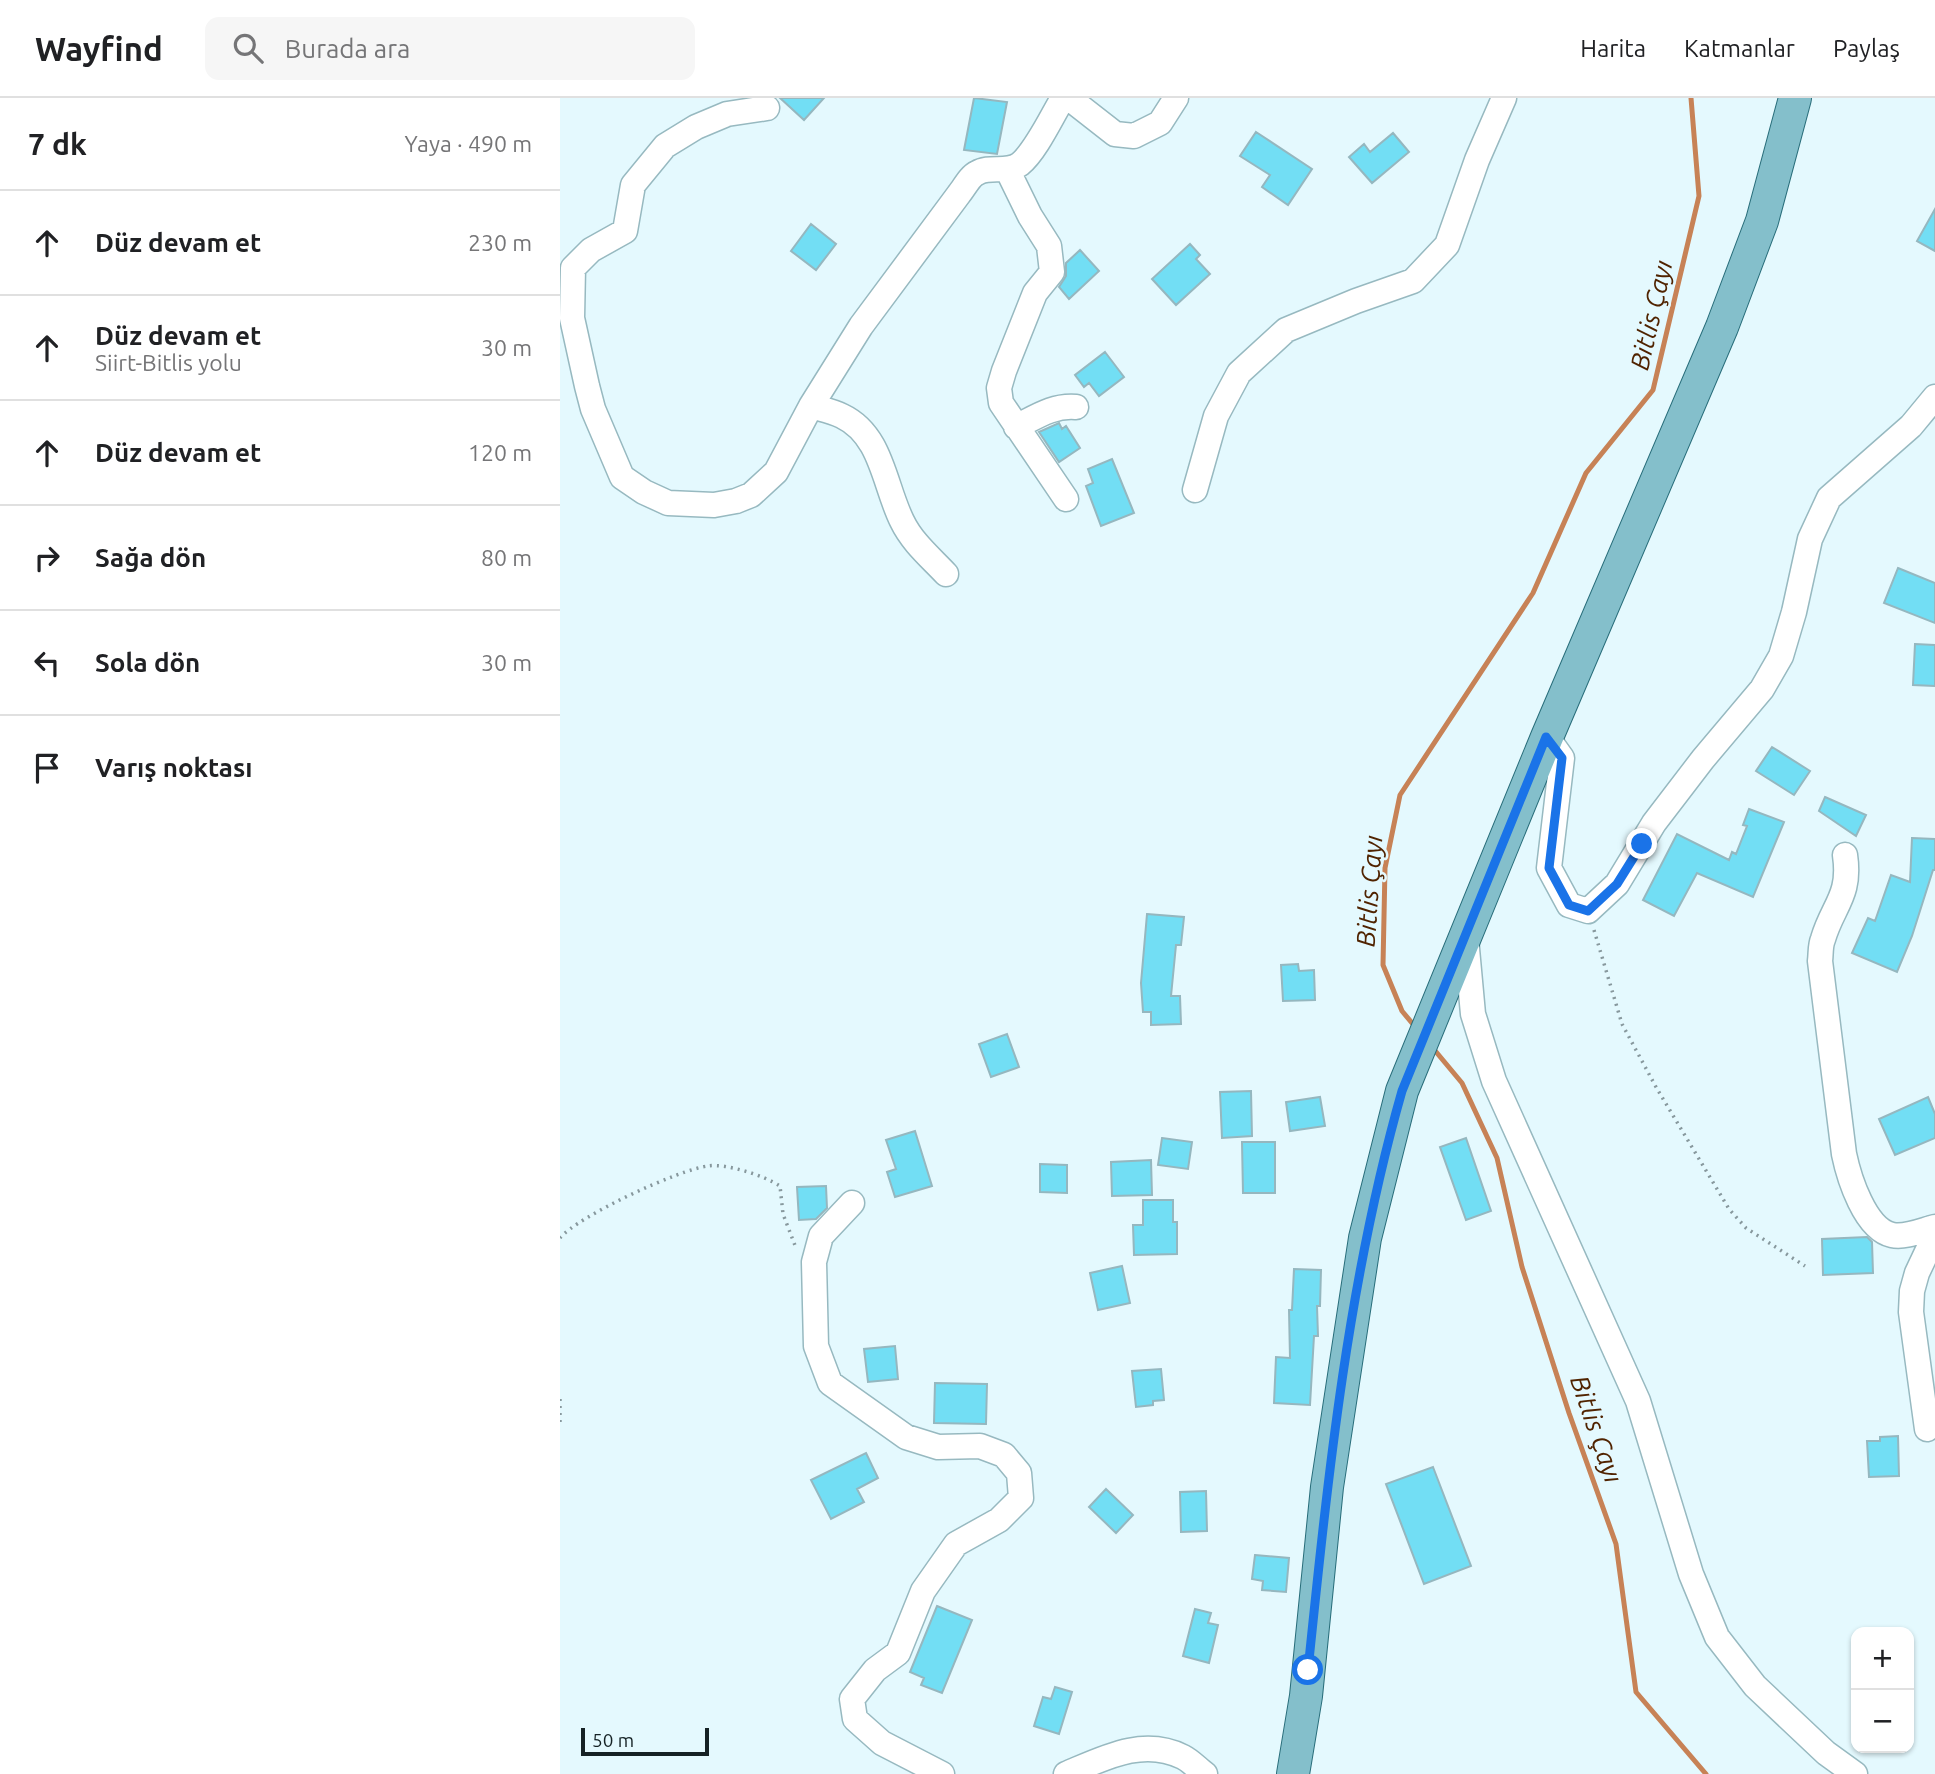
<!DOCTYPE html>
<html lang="tr">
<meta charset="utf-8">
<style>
:root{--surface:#fff;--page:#f6f6f6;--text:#202124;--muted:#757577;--line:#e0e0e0}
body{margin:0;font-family:Ubuntu,sans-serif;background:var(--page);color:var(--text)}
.controls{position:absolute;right:21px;bottom:21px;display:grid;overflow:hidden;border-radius:14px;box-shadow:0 2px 5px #0004}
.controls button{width:63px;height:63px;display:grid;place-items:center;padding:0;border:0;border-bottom:2px solid var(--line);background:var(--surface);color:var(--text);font:35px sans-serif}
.scale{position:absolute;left:21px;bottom:18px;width:128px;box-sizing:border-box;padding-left:7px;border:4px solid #152225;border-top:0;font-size:19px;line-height:24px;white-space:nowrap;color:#152225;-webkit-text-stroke:5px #e4f9fe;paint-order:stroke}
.stop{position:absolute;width:21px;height:21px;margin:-16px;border:5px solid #1a73e8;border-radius:50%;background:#fff}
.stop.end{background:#1a73e8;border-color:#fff;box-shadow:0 2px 7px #0008}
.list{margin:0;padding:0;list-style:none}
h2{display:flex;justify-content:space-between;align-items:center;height:91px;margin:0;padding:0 28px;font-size:30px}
h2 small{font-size:23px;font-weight:400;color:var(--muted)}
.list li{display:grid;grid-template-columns:46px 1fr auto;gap:21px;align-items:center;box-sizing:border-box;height:105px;padding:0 28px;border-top:2px solid var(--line)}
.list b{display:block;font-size:26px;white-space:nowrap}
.list p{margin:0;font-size:23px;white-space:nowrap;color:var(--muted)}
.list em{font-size:23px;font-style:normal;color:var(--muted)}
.icon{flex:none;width:38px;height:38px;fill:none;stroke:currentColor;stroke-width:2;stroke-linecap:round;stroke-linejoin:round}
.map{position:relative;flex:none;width:1375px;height:1676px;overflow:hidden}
header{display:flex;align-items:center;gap:42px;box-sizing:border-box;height:98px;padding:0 35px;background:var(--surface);border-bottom:2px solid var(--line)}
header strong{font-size:33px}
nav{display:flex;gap:38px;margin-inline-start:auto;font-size:24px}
.search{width:490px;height:63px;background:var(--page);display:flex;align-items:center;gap:18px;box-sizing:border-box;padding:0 24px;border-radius:14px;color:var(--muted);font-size:26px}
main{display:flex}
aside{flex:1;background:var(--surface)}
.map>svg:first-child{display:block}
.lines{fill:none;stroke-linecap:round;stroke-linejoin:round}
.stream{stroke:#c78256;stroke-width:5}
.building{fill:#72def4;stroke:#95b7bf;stroke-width:2}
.minor-casing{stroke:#97b9c0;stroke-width:27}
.major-casing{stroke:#286d7a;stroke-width:34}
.path{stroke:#87989d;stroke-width:3.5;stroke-dasharray:2 5;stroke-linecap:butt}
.minor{stroke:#fff;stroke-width:24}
.major{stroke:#84bfcb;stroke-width:32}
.route{stroke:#1a73e8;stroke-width:9}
.labels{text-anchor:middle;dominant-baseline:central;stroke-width:5;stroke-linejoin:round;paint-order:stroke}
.water-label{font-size:26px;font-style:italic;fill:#502300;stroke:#e4f9fe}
</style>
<header>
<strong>Wayfind</strong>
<div class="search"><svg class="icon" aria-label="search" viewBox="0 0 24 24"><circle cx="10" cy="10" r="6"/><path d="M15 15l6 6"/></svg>Burada ara</div>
<nav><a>Harita</a><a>Katmanlar</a><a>Paylaş</a></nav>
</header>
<main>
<aside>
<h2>7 dk<small>Yaya · 490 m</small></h2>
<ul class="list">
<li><svg class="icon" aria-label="ahead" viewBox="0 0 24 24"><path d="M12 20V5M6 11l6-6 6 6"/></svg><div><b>Düz devam et</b></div><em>230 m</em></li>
<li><svg class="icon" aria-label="ahead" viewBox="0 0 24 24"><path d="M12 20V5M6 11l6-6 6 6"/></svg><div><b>Düz devam et</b><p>Siirt-Bitlis yolu</p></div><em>30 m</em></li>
<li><svg class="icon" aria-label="ahead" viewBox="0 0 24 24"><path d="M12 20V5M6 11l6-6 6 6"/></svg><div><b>Düz devam et</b></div><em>120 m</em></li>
<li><svg class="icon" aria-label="right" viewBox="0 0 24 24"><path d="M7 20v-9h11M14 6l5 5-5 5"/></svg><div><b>Sağa dön</b></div><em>80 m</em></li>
<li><svg class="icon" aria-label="left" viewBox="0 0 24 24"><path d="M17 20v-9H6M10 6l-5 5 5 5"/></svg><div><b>Sola dön</b></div><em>30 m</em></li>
<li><svg class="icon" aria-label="arrive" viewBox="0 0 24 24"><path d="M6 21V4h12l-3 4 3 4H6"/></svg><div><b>Varış noktası</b></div></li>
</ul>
</aside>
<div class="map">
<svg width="1375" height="1676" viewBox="0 0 1375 1676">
<rect width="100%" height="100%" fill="#e4f9fe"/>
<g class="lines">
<path class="stream" d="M857 931 842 913 823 867 825 770 840 697 973 495 1026 375 1093 292 1139 98 1131 0
M872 949 902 985 937 1060 962 1169 1009 1315 1056 1446 1076 1594 1146 1676"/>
</g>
<path class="building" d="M220 0H264L244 22Z
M414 0 447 4 437 56 404 52Z
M696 34 752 71 728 107 702 89 710 77 680 58Z
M833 35 849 54 812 85 789 59 804 46 810 54Z
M1375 111V153L1357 143Z
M251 126 276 146 256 172 231 153Z
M630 146 640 157 636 161 650 176 616 207 592 181Z
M520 152 539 173 509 201 499 189 506 178V165Z
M545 254 564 279 539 298 529 285 524 289 515 277Z
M499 325 502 331 506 328 520 350 499 364 479 334Z
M552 361 574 415 541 428 526 388 533 385 528 371Z
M1338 470 1375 485V525L1324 505Z
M1355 546 1375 547V588L1353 587Z
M1212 649 1250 673 1234 697 1196 673Z
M1265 699 1306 717 1296 738 1259 713Z
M1189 711 1224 724 1193 799 1137 775 1114 818 1083 802 1117 736 1169 762 1172 754 1176 756 1187 728 1183 727Z
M1352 740 1375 741V772H1373L1352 838 1337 874 1292 855 1308 820 1315 823 1331 777 1350 784Z
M587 816 624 819 621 847H616L611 898H620L621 926 591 927V914H583L581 885Z
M738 866 739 873 754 872 755 902 723 903 721 867Z
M447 936 459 969 431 979 419 946Z
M691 993 692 1038 662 1040 660 994Z
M760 999 765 1028 730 1033 726 1004Z
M1368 999 1375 1016V1040L1335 1057 1319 1021Z
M355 1033 372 1088 335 1099 327 1074 336 1071 326 1042Z
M602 1040 632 1044 628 1071 598 1067Z
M906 1040 931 1113 906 1122 880 1049Z
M682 1044H715V1095H683Z
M591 1062 592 1097 552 1098 551 1064Z
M480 1066 507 1067V1095L480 1094Z
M266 1088 267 1110 256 1121 239 1122 237 1089Z
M583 1102H613V1124H617V1156L574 1157 573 1127H583Z
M1307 1139 1312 1144 1313 1175 1263 1177 1262 1141Z
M562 1168 570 1205 538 1212 530 1175Z
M734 1171 761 1172 760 1208H757L758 1238H754L750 1307 714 1305 716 1259 730 1260 729 1212H732Z
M335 1248 338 1281 308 1284 304 1251Z
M601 1271 604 1302 593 1303V1307L576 1309 572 1273Z
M375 1285 427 1286 426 1326 374 1325Z
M1338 1338 1339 1378 1309 1379 1307 1343H1320V1339Z
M306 1355 318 1380 297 1391 304 1404 271 1421 251 1382Z
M873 1369 911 1468 864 1486 826 1386Z
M546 1391 573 1417 556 1435 529 1409Z
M646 1393 647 1433 621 1434 620 1394Z
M695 1457 729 1460 726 1494 702 1492 703 1483 692 1481Z
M377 1508 412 1522 382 1595 361 1587 364 1580 350 1574Z
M635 1511 651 1515 648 1525 658 1527 649 1565 623 1558Z
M495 1589 512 1594 499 1636 474 1628 483 1599 491 1601Z"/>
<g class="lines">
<defs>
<path id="minor" d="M509 0 555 36 574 38 600 25 616 0
M207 10 167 16 136 29 105 48 73 87 65 133 31 152 13 170 12 220 27 288 33 311 62 379 84 394 108 405 154 407 176 403 191 397 216 374 251 308 301 228 399 96C404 90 410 78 417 75 430 67 447 76 460 66 476 53 492 18 503 0
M447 71 470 118 489 148 492 174 475 195 444 273 439 290 441 305 506 401
M251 308C261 311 272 313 282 318 322 337 324 387 342 423 352 444 370 459 386 476
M456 329C476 319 493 307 516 309
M635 392 656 318 679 275 726 232 796 203 853 183 887 147 917 62 944 0
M987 639 1002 660 989 770 1009 807 1028 813 1057 786 1094 725 1143 661 1202 591 1221 558 1234 514 1250 441 1269 400 1351 328 1375 299
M1285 757C1291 798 1273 807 1263 841 1260 848 1261 856 1260 863L1284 1056C1289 1080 1305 1131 1332 1137 1345 1140 1363 1132 1375 1129
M906 840 913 916 934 983 1078 1303 1131 1476 1157 1539 1195 1588 1266 1655 1295 1676
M292 1105 261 1138 254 1164 256 1248 270 1285 346 1339 378 1349 420 1348 444 1357 459 1375 461 1400 439 1422 396 1446 363 1493 338 1555 315 1572 292 1601 295 1621 322 1645 382 1676
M1367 1331 1351 1214 1352 1193 1357 1175 1374 1139 1371 1130
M506 1676C544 1660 583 1639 623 1659 631 1663 638 1671 645 1676"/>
<path id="major" d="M733 1676 746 1598 767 1389 805 1140 842 993 987 639 1162 229 1202 123 1235 0"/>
</defs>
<use href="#minor" class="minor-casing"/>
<use href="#major" class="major-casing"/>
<path class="path" d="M1034 832 1062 926 1096 989 1169 1111 1186 1130 1245 1168
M0 1140C18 1118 120 1071 148 1068 166 1065 205 1078 220 1088L223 1116 236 1150
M0 1301V1327"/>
<use href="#minor" class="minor"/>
<use href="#major" class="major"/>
</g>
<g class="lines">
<path class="route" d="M748 1572C768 1378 788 1182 842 993L986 639 1002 660 989 770 1009 807 1028 813 1057 786 1082 746"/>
</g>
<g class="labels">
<g class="water-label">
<text transform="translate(1091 217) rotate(-77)">Bitlis Çayı</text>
<text transform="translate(809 793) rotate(-86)">Bitlis Çayı</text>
<text transform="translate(1037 1331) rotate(71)">Bitlis Çayı</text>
</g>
</g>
</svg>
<div class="controls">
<button>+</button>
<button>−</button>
</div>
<div class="scale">50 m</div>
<div class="stop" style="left:748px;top:1572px"></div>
<div class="stop end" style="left:1082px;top:746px"></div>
</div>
</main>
